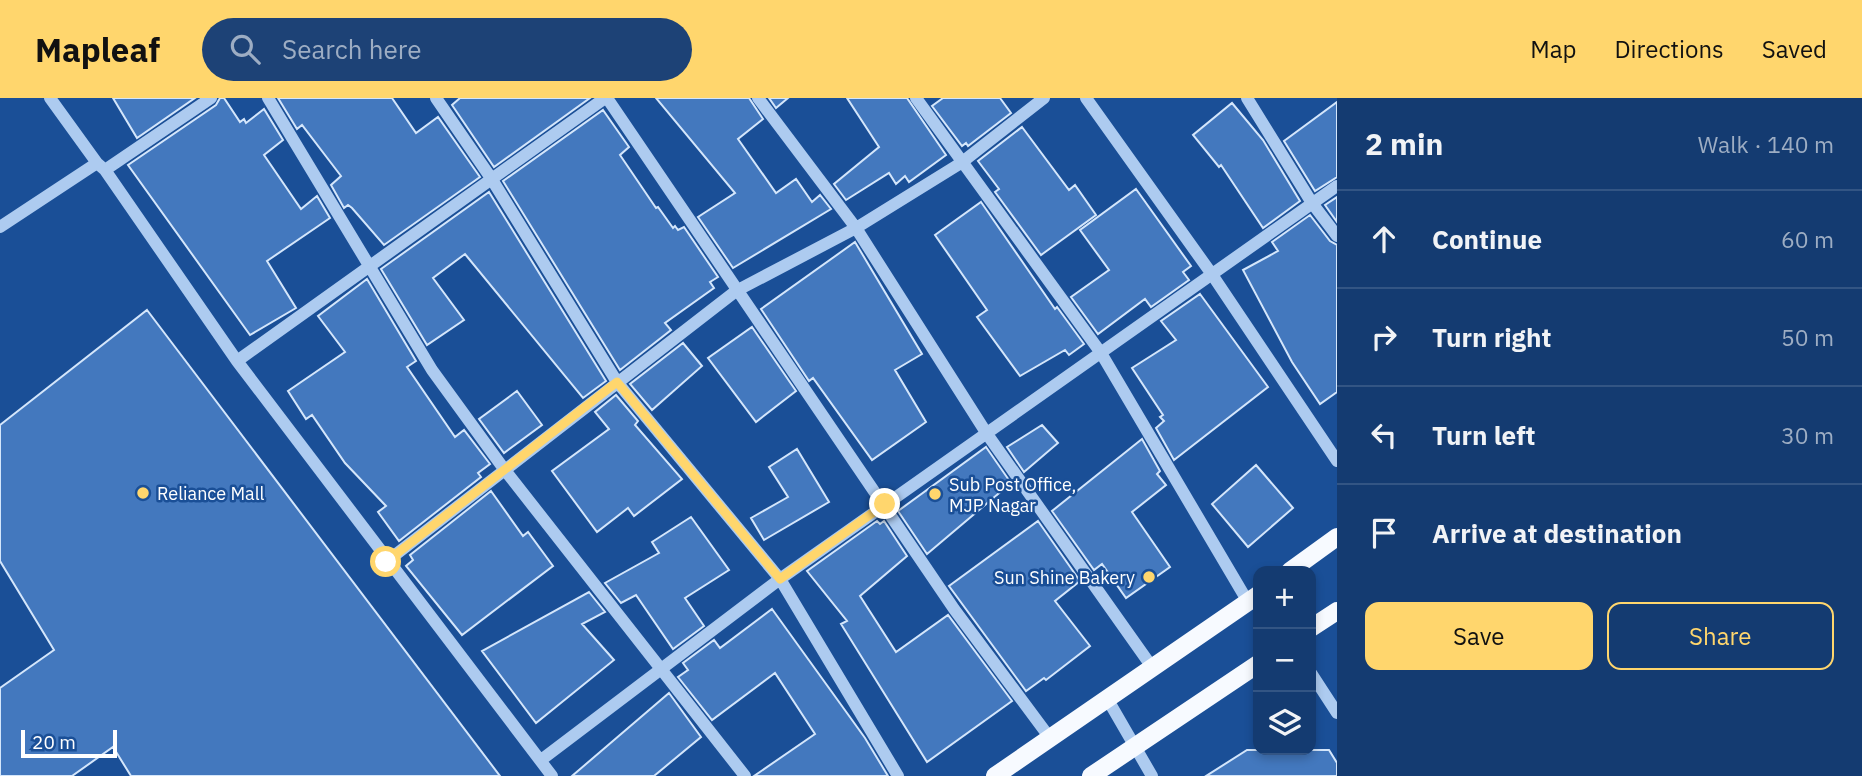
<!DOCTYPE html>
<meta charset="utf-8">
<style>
:root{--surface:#143b71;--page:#1d4276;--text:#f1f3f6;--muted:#9dadc3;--line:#335584;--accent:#ffd66d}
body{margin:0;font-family:"IBM Plex Sans",sans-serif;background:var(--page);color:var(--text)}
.controls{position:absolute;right:21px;bottom:21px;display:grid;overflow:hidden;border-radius:14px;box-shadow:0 4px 10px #0003}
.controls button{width:63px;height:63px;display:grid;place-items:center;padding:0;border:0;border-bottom:2px solid var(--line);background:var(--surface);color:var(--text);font:35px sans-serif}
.scale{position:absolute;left:21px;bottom:18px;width:96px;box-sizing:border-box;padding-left:7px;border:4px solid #fff;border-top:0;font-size:19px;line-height:24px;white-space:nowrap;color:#fff;-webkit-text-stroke:5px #1a4f97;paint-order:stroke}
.stop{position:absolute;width:21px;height:21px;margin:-16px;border:5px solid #ffd66d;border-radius:50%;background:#fff}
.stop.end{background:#ffd66d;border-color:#fff;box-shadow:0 2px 7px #0008}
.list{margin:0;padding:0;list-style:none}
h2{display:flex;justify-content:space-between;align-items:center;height:91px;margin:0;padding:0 28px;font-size:30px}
h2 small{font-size:23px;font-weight:400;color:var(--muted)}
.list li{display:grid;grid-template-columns:46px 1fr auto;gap:21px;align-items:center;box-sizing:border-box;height:98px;padding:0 28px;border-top:2px solid var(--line)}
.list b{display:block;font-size:26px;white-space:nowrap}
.list em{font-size:23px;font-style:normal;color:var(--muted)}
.actions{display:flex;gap:14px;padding:21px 28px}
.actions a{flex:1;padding:16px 0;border:2px solid var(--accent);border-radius:14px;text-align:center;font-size:24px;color:var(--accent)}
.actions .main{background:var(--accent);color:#111}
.icon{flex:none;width:38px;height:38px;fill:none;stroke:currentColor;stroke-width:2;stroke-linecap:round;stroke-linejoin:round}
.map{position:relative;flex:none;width:1337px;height:678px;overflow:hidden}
header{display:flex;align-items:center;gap:42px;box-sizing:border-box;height:98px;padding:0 35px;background:var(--accent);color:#111}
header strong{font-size:33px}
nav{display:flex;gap:38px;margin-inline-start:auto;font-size:24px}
.search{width:490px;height:63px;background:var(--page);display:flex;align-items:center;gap:18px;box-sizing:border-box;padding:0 24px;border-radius:38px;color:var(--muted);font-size:26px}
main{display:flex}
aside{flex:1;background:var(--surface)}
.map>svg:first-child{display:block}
.building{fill:#4378be;stroke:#d4e6fb;stroke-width:2}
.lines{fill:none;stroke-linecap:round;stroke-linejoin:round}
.minor{stroke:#adcbf0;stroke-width:12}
.major{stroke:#f7faff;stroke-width:18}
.route{stroke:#ffd66d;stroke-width:9}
.poi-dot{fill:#ffd66d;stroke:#1a4f97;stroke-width:2.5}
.labels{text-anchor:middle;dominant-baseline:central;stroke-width:5;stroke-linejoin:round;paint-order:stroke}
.poi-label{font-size:18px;fill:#fff;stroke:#1a4f97;text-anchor:start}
</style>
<header>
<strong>Mapleaf</strong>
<div class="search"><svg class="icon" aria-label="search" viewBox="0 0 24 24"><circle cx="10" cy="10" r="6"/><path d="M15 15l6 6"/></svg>Search here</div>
<nav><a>Map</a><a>Directions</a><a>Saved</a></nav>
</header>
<main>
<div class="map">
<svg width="1337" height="678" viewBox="0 0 1337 678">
<rect width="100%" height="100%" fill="#1a4f97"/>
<path class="building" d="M113 0H195L137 40Z
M220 0H224L240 24 244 21 246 25 264 11 283 42 264 57 301 111 317 98 330 120 267 163 296 210 250 237 128 67 216 7Z
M278 0H392L416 35 438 19 480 79 384 147 352 110 348 107 344 110 331 87 341 78 302 27 297 31Z
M460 0H590L494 69 452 7Z
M656 0H749L763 21 738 41 776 95 796 81 812 104 820 97 831 111 733 170 698 119 735 95Z
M769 0H788L776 10Z
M847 0H907L946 57 909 84 905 78 896 86 889 75 846 102 834 86 879 49Z
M943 0H1000L1011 15 968 48 966 45 962 48 932 8Z
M1337 4V79L1315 93 1284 43Z
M1232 5 1263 42 1300 103 1263 130 1221 67 1219 69 1193 37Z
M603 12 629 49 620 57 656 110 658 109 673 130 675 128 678 132 684 129 718 179 710 184 714 190 665 225 671 232 620 272 503 83Z
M1022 29 1069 92 1075 87 1096 117 1041 157 995 94 999 91 978 63Z
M1136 91 1191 168 1183 174 1189 182 1151 209 1145 201 1098 236 1071 199 1109 172 1080 132Z
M489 94 606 283 583 300 465 156 433 180 464 222 427 247 381 171Z
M1337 99V124L1325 107Z
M981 104 1055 211 1057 209 1084 246 1069 257 1065 252 1020 278 977 219 987 212 935 137Z
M1310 117 1330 143 1337 147V294L1320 306 1292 264 1243 172 1278 153 1272 144Z
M855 144 922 256 895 272 926 324 872 362 813 280 809 283 761 211Z
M367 181 416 263 407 269 455 339 464 332 490 366 478 375 481 379 399 443 378 414 386 408 345 365 312 317 306 321 288 293 345 254 318 218Z
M1200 196 1268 289 1174 362 1156 330 1164 323 1160 319 1163 317 1132 270 1176 242 1161 223Z
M147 212 500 678H131L113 649 72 678H0V590L54 552 0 463V327Z
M752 229 796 293 756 324 708 260Z
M683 245 702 268 652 312 630 286Z
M517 293 542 327 504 355 479 321Z
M616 297 638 323 635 327 682 381 634 418 628 410 597 434 552 373 609 331 595 314Z
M1042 327 1058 345 1024 374 1007 349Z
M1142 341 1160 373 1157 376 1166 387 1132 414 1170 469 1126 500 1102 466 1094 472 1052 413Z
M986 349 1011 385 927 456 898 413Z
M797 351 829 404 764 442 751 420 788 399 769 369Z
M1256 367 1293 410 1248 449 1212 406Z
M491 393 523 438 528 434 553 468 462 537 406 468 413 462 410 457Z
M691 419 729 472 685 500 704 528 673 551 636 497 621 505 605 485 659 455 652 444Z
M877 423 880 426 884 423 907 458 860 498 896 554 948 517 1012 603 927 664 841 526 847 523 807 473Z
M1038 423 1080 483 1055 503 1090 548 1046 582 1044 580 1026 593 949 488Z
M589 494 605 514 582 526 614 562 536 625 482 553Z
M772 511 865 640 888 678H754L815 636 775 575 712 622 678 579 688 572 683 565 714 542 720 550Z
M669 595 701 639 654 678H572Z
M1247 652H1329L1337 665V678H1206Z"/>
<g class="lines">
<path class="minor" d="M50 0 97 65 105 72 237 263 552 678
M268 0 432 272 504 371 745 678
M436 0 491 80 617 284 780 481 898 678
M607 0 954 511 1050 640
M758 0 856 130 987 336 1152 569
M916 0 1101 255 1248 504
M1086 0 1211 175 1337 363
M1247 0 1312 105 1337 138
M105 72 211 0
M0 129 97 65
M237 263 605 0
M386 464 736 193 856 130 961 65 1044 0
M1311 575 1337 615
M1108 602 1152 678
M541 662 780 481 1337 88"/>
<path class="major" d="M1290 473 1337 439
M1311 530 1337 513
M995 678 1258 497
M1091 678 1258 566"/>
</g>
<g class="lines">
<path class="route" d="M386 464 617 284 780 481 885 406"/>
</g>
<g class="poi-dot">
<circle cx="143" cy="395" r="7"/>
<circle cx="935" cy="396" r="7"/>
<circle cx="1149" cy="479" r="7"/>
</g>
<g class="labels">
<g class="poi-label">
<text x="949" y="386">Sub Post Office,<tspan x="949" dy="21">MJP Nagar</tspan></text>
<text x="157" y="395">Reliance Mall</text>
<text x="1135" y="479" text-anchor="end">Sun Shine Bakery</text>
</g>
</g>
</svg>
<div class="controls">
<button>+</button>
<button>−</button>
<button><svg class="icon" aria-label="layers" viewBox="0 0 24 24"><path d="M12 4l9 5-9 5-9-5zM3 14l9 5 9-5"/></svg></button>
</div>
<div class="scale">20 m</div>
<div class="stop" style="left:386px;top:464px"></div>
<div class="stop end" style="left:885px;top:406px"></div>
</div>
<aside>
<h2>2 min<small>Walk · 140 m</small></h2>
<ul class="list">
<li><svg class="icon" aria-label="ahead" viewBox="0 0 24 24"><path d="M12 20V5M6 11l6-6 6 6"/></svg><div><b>Continue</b></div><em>60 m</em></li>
<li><svg class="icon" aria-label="right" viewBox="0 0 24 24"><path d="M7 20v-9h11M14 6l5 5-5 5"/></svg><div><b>Turn right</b></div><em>50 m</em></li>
<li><svg class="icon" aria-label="left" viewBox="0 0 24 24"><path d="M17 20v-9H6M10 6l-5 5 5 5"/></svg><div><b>Turn left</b></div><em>30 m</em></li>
<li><svg class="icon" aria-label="arrive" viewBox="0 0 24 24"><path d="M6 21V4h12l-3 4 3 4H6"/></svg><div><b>Arrive at destination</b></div></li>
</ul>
<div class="actions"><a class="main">Save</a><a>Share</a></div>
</aside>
</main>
